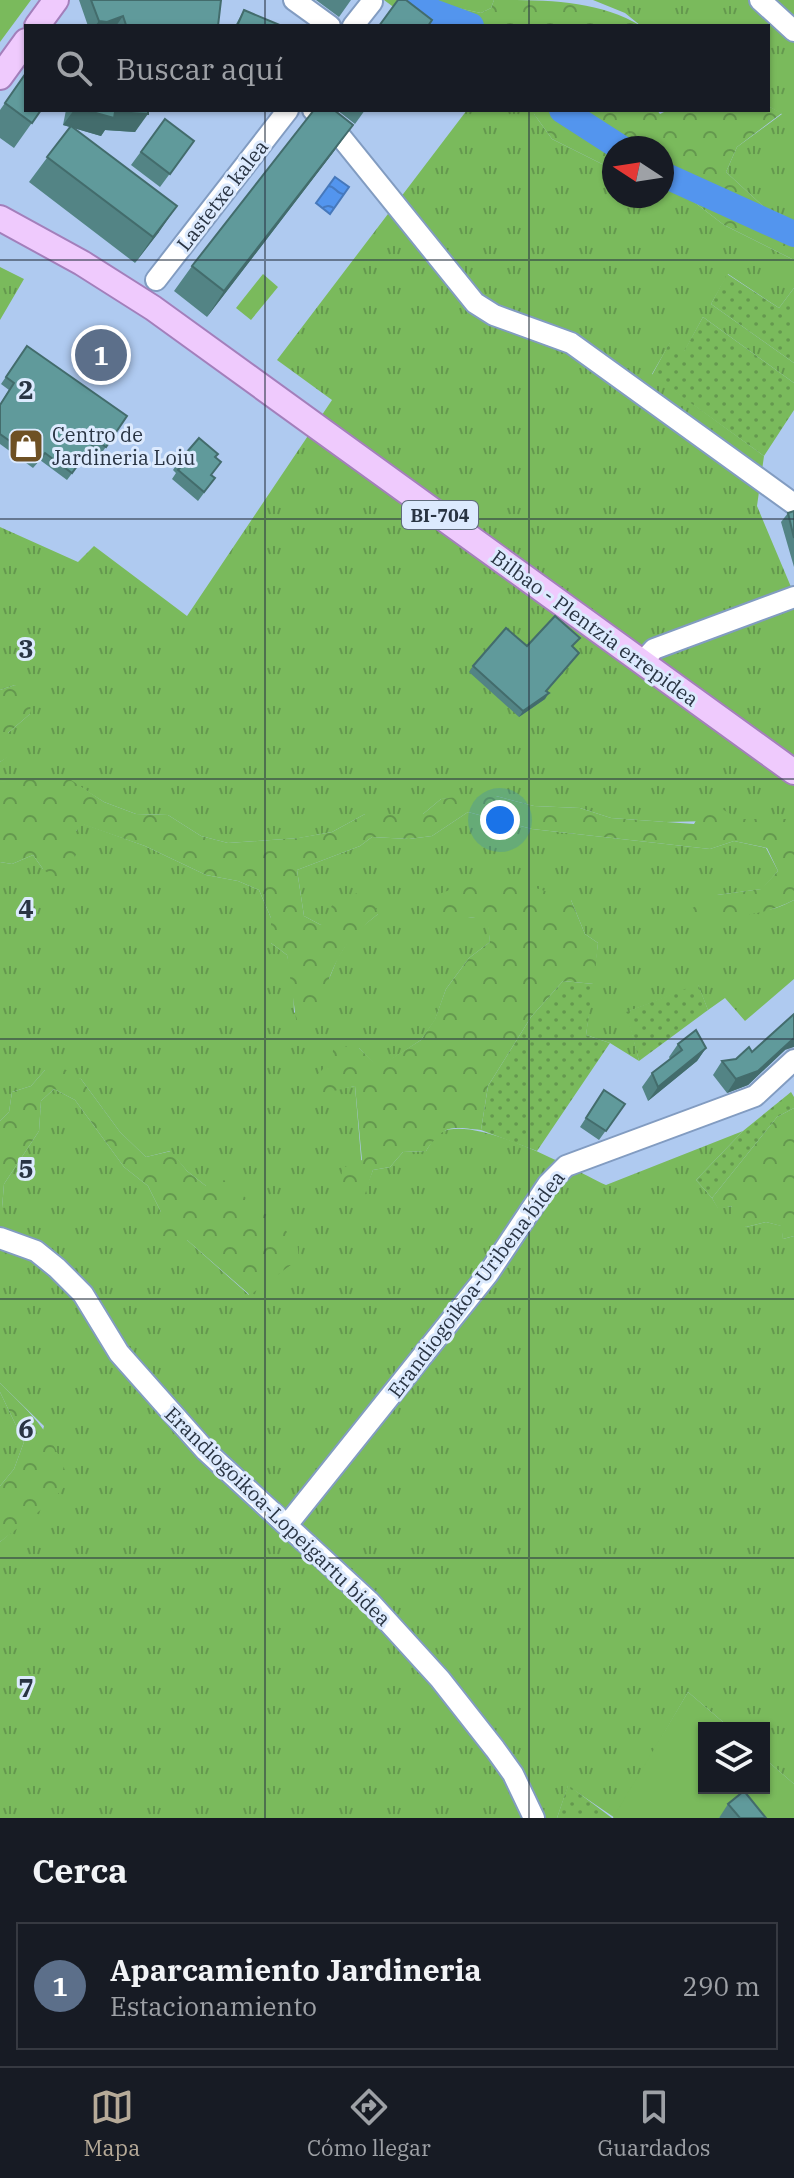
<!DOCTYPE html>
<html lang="es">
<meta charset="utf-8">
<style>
:root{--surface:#171b24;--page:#242831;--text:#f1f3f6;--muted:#9ea1a6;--line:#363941;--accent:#b6aa98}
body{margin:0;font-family:"IBM Plex Serif",serif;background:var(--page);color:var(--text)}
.controls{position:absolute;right:24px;bottom:24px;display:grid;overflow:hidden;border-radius:0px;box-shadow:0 2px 6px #0004}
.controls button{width:72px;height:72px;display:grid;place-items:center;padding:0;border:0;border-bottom:2px solid var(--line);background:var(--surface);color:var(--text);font:40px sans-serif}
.compass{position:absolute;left:602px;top:136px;width:72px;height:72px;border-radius:50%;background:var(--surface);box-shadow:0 2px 6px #0004;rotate:282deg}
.you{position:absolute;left:500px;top:820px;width:28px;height:28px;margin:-20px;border:6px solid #fff;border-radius:50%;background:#1a73e8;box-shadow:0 0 0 12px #1a73e833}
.badge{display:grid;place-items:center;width:52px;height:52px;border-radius:50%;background:var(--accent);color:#fff;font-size:26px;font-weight:700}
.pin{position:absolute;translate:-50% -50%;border:4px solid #fff;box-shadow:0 2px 8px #0006}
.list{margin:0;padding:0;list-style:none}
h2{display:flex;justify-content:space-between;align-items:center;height:104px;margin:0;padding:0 32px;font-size:34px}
h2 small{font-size:26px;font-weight:400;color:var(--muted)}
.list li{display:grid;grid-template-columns:52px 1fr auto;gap:24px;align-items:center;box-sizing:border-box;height:128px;margin:0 16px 16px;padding:0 16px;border:2px solid var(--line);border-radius:0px}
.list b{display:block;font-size:30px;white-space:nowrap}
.list p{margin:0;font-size:26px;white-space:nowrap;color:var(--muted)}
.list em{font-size:26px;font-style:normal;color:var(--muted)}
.icon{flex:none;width:44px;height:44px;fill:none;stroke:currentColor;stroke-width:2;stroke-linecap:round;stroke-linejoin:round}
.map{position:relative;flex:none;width:794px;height:1818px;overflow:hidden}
.search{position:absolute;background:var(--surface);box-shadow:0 2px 6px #0004;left:24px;right:24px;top:24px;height:88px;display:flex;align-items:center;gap:20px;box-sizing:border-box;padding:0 28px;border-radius:0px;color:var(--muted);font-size:30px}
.sheet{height:248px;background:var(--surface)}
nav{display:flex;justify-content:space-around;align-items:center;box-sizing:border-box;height:112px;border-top:2px solid var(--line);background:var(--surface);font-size:22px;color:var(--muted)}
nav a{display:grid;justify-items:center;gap:4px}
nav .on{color:var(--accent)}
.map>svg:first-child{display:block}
.grass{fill:url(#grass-tufts)}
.forest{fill:url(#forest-crowns)}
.park{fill:#7aba5c}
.garden{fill:url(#garden-dots)}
.water{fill:url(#water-waves);stroke:#4678bb;stroke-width:2}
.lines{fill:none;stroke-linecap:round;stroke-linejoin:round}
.river{stroke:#5395ee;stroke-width:26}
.minor-casing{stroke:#829cc1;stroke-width:24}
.major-casing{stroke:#a37fbb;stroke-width:28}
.minor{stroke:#fff;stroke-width:20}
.major{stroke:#efcafd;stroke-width:24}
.wall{fill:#538485}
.shaded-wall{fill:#436c6c}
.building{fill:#609a9b;stroke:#436c6c;stroke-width:2}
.grid{fill:none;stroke:#293443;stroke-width:2;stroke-opacity:0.55}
.labels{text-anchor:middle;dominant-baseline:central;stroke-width:6;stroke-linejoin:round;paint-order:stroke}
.shield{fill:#dceafe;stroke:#5f6b7b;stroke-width:2}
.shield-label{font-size:18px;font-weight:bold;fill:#293443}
.street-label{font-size:20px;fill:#293443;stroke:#dceafe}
.poi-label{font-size:20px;fill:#293443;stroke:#dceafe;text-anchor:start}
.grid-label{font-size:26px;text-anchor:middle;font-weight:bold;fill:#293443;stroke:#dceafe;stroke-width:6;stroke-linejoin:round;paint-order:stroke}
</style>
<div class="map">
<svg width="794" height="1818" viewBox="0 0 794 1818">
<defs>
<pattern id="grass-tufts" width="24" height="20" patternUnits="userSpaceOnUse" patternTransform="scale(2)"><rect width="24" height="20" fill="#7aba5c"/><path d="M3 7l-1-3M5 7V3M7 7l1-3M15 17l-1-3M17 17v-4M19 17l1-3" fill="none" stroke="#64984e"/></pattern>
<pattern id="forest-crowns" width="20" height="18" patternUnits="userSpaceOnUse" patternTransform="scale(2)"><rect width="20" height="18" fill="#7aba5c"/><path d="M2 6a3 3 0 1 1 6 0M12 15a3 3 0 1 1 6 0" fill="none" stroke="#64984e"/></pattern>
<pattern id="garden-dots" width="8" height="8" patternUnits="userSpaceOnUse" patternTransform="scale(2)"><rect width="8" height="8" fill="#7aba5c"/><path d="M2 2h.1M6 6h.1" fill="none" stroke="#64984e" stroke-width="1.8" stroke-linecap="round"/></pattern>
<pattern id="water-waves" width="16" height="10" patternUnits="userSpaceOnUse" patternTransform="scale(2)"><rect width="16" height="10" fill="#5395ee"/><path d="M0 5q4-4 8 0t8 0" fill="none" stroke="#457ac2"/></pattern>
</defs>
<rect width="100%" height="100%" fill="#afcaf0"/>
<path class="grass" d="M593 0H794V221L765 208 726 172 737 147 782 114 768 106V26H641L625 13Z
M467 110H534V114L552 139 614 170V196H662V188L685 195 724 225 794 260V288L779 308 728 274 711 304 794 363V383L703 317 684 352 670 343 652 374 764 456 757 506 794 594V819L666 822 611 818 580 808 534 806 496 796 441 799 423 814H365L332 832 299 838 228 843 201 836 168 815 136 814 104 802 71 781 0 782V762L8 756V733L30 714 15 685 0 690V527L78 562 94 546 187 616 332 400 277 360Z
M0 267 24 279 0 320Z
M468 812 532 829 710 849 734 841 766 848 778 871 762 889 717 895C751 909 758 919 794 900V979L745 1021 725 998 708 1010 698 985 627 1012 639 1061 610 1043 586 1035 598 943 585 934 571 900 468 918H488L490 942 469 958 446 989 435 1020 421 1040 378 1068 359 1048 338 1089 355 1086 364 1193 373 1170 390 1167 403 1152 426 1151C430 1145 435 1135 441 1132 477 1115 571 1168 606 1185L743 1131 696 1180 712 1198 718 1208 733 1206 746 1227 766 1222 782 1226 783 1239 794 1236V1784L764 1758V1728H730L688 1692 615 1818 568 1786 557 1818H0V1542L21 1524 44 1426 0 1383V1208H2L4 1184 39 1131 41 1101 54 1089 75 1100 124 1167 148 1186 161 1212 187 1240 249 1295 206 1186 187 1171 170 1151 146 1157 120 1132 81 1079 45 1070 31 1086 12 1092 9 1112 0 1121V862L12 864 33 855 43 869 76 855V831L81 823 145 846 206 875 238 881 259 890 271 918V943L287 955 293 981 294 1013 329 979 338 957 353 934 378 914 321 925 304 916 297 870 360 846 372 837 409 839 432 836Z
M0 1392 24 1442 14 1469 0 1486Z"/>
<path class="forest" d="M494 0C547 0 598 0 641 26H476L475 23 448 6 481 13 491 8Z
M768 106 782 113 737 147 726 172 765 208 794 221V260L724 225 685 195 662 188V148H614V170L552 139 534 114V110H657L660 114 668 110H768Z
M15 685 31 694 30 714 8 733V757L0 762V690Z
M13 780H71L104 802 136 814 168 815 201 836 228 843 298 838 332 832 365 814H423L441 799 471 795 496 796 534 806 580 808 611 818 694 824 702 810 722 809 739 819H794V900C758 919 719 919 679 915L717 895 761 889 778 871 767 848 734 841 710 849 532 829 468 812 432 836 409 839 372 837 360 846 297 870 304 916 321 925 335 900 368 890 378 914C353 934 341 948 329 979L338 992 321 1018 297 1026 287 955 271 943V918L259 890 238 881 206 875 145 846 82 824 76 831V855L58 882 43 869 33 855 12 864 0 862V782Z
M493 879 530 886 571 900 585 934 598 943 594 984 563 981 531 1017 488 1086 481 1130C449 1127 445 1124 426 1151L403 1152 390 1167 373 1170 365 1194 341 1189 342 1168 362 1160 355 1086 321 1094 309 1083 331 1061 334 1045 359 1048 378 1067 421 1040 435 1019 446 989 469 958 490 942 487 919 441 915 431 897 463 885Z
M61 1067 81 1079 120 1132 146 1157 171 1151 187 1171 206 1186 224 1180 297 1240 299 1259 250 1295 187 1240 176 1249 161 1239V1212L148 1186 124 1167 75 1100 54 1089 41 1101 39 1131 4 1184 2 1208H0V1121L9 1112 12 1092 31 1086 45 1070Z
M794 1108V1236L783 1239 781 1226 766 1222 746 1227 733 1220 732 1206 718 1209 712 1198 777 1117Z
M0 1383C36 1419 52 1432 69 1481L52 1501 0 1542V1486L14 1469 24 1442 0 1392Z"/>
<path class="park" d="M0 0H31L0 42Z
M384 0H494L491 8 481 13 448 6 433 26H419Z
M263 274 278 287 251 320 236 308Z
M688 1692 730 1728H704V1788H764V1758L794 1784V1818H745L734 1805 719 1818H613Z"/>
<path class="garden" d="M727 274 779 308 794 288V363L711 304Z
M703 317 794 383V410L764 456 652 375 670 342 684 351Z
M563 981 594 984 586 1035 610 1043 537 1151 481 1130 488 1086 531 1017Z
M698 984 708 1010 639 1061 626 1012Z
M791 1092 794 1097V1108L777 1117 712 1198 696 1180 743 1131Z
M568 1785 612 1818H557Z"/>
<path class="water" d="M335 177 349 187 330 214 316 203Z"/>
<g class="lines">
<path class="river" d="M410 0 417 6 471 26
M562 110 621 148
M662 174 794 234"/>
<defs>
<path id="minor" d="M294 0 330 26
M760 0 794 31
M353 26 372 2
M313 110 328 121 475 303 494 315 571 343 794 504
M156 280 288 110
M642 662 654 649 794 597
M0 1238 36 1251 57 1268 83 1294 119 1353 206 1451 369 1601 440 1679 495 1749 513 1774 534 1818
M287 1525 488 1274 548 1184 566 1166 755 1096 794 1060"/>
<path id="major" d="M37 26 56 0
M0 77 26 41
M0 218 82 263 153 308 794 772"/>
</defs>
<use href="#minor" class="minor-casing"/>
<use href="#major" class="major-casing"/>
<use href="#minor" class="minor"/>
<use href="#major" class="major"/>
</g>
<path class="wall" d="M79 0H221L218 26H88Z
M316 0H351L339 17Z
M244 10 282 26H235Z
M26 73 41 110 14 148 0 138V110Z
M66 110H148L135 132 105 130 101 136 74 128 159 232 135 263 29 182 70 127 63 125Z
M337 110H365L355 124Z
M165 119 194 141 160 187 131 165Z
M335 150 207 317 174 291 192 266Z
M27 346 127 416 101 454 92 447 67 480 40 460 33 468 0 444V404L9 390 1 384Z
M215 457 212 475 215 478 198 501 172 479 176 473 173 470 179 461Z
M794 511V567L781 522 788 513Z
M580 638 572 647 579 653 547 691 545 699 519 717 469 672 473 666 527 646Z
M678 1044 706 1048 697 1061 648 1101 642 1087 652 1073 670 1059 669 1057Z
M785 1050 748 1085 727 1093 713 1075 722 1061 736 1059 752 1052Z
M604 1090 625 1104 599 1140 580 1127Z
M728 1804 766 1818H719Z"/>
<path class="shaded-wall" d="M123 16 116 26H95L99 21Z
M74 110H85L148 114 135 132 105 130 101 136 63 125Z
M353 125 335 150 207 317 224 291Z
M177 206 159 232 135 263 153 237Z
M549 693 545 699 519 717 523 711Z
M794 1038V1047L785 1050 748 1085 727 1093 736 1079Z
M706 1048 697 1061 648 1101 658 1087Z"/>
<path class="building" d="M91 0H221L218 26H137L126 25 123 16 107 22 99 21Z
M398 0H406L432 20 428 26H379Z
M244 10 282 26H237Z
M26 73V110H41L32 123 5 103Z
M85 110H148V114L115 112 114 118Z
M314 110H334L353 125 224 291 192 266Z
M165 119 194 141 170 174 141 152Z
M71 126 177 206 153 237 47 157Z
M27 346 127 416 106 447 96 440 72 473 45 453 38 461 0 434V405L14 383 6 377Z
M199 438 218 454 215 457 221 462 211 475 215 478 204 492 178 470 183 464 179 461Z
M794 511V538L788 513Z
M555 616 580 638 572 646 579 653 546 691 549 693 523 711 473 666 506 628 527 646Z
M794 1014V1038L758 1071 736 1079 722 1061 736 1059 749 1047 752 1052Z
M696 1030 706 1048 658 1087 652 1073 682 1050 678 1044Z
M604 1090 625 1104 606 1131 586 1118Z
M744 1791 766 1818H740L728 1804Z"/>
<path class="grid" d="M265 0V26M529 0V26M265 110V1818M529 110V1818M0 260H794M0 519H794M0 779H794M0 1039H794M0 1299H794M0 1558H794"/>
<defs>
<symbol id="shop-square" viewBox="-11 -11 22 22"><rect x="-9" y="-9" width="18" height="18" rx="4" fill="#6e5124" stroke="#dceafe"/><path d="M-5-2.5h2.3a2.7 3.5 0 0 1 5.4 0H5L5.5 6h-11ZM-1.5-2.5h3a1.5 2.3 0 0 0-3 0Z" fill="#fff"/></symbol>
</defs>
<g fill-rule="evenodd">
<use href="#shop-square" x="6" y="426" width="40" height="40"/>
</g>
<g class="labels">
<rect class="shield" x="402" y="501" width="76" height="28" rx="6"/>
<g class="shield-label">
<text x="440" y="515">BI-704</text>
</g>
<g class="street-label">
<text transform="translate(222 195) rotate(-52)">Lastetxe kalea</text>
<text transform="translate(595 628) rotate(36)">Bilbao - Plentzia errepidea</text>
<text transform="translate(476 1284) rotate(-53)">Erandiogoikoa-Uribena bidea</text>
<text transform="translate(278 1516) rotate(44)">Erandiogoikoa-Lopeigartu bidea</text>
</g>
<g class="poi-label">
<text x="52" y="434">Centro de<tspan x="52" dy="23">Jardineria Loiu</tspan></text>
</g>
</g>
<g class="grid-label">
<text x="26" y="399">2</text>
<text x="26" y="658">3</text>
<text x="26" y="918">4</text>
<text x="26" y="1178">5</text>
<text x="26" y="1438">6</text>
<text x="26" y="1697">7</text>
</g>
</svg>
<div class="controls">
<button><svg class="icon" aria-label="layers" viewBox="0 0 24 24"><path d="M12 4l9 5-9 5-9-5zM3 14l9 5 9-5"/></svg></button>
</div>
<svg class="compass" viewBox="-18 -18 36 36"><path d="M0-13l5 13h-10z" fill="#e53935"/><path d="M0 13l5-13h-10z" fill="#9ea1a6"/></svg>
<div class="you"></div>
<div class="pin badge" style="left:101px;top:355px;background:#5c6f8a">1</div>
<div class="search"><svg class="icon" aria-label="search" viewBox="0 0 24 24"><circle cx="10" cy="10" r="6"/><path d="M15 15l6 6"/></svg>Buscar aquí</div>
</div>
<section class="sheet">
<h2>Cerca<small></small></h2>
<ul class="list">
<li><span class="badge" style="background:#5c6f8a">1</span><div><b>Aparcamiento Jardineria</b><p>Estacionamiento</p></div><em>290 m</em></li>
</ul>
</section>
<nav>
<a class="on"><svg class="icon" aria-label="map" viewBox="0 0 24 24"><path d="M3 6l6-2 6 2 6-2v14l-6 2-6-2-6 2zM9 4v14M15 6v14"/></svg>Mapa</a>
<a><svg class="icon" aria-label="directions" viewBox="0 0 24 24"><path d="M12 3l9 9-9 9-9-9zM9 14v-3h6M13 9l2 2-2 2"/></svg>Cómo llegar</a>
<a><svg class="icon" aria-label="saved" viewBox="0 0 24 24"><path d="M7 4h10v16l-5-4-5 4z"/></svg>Guardados</a>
</nav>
